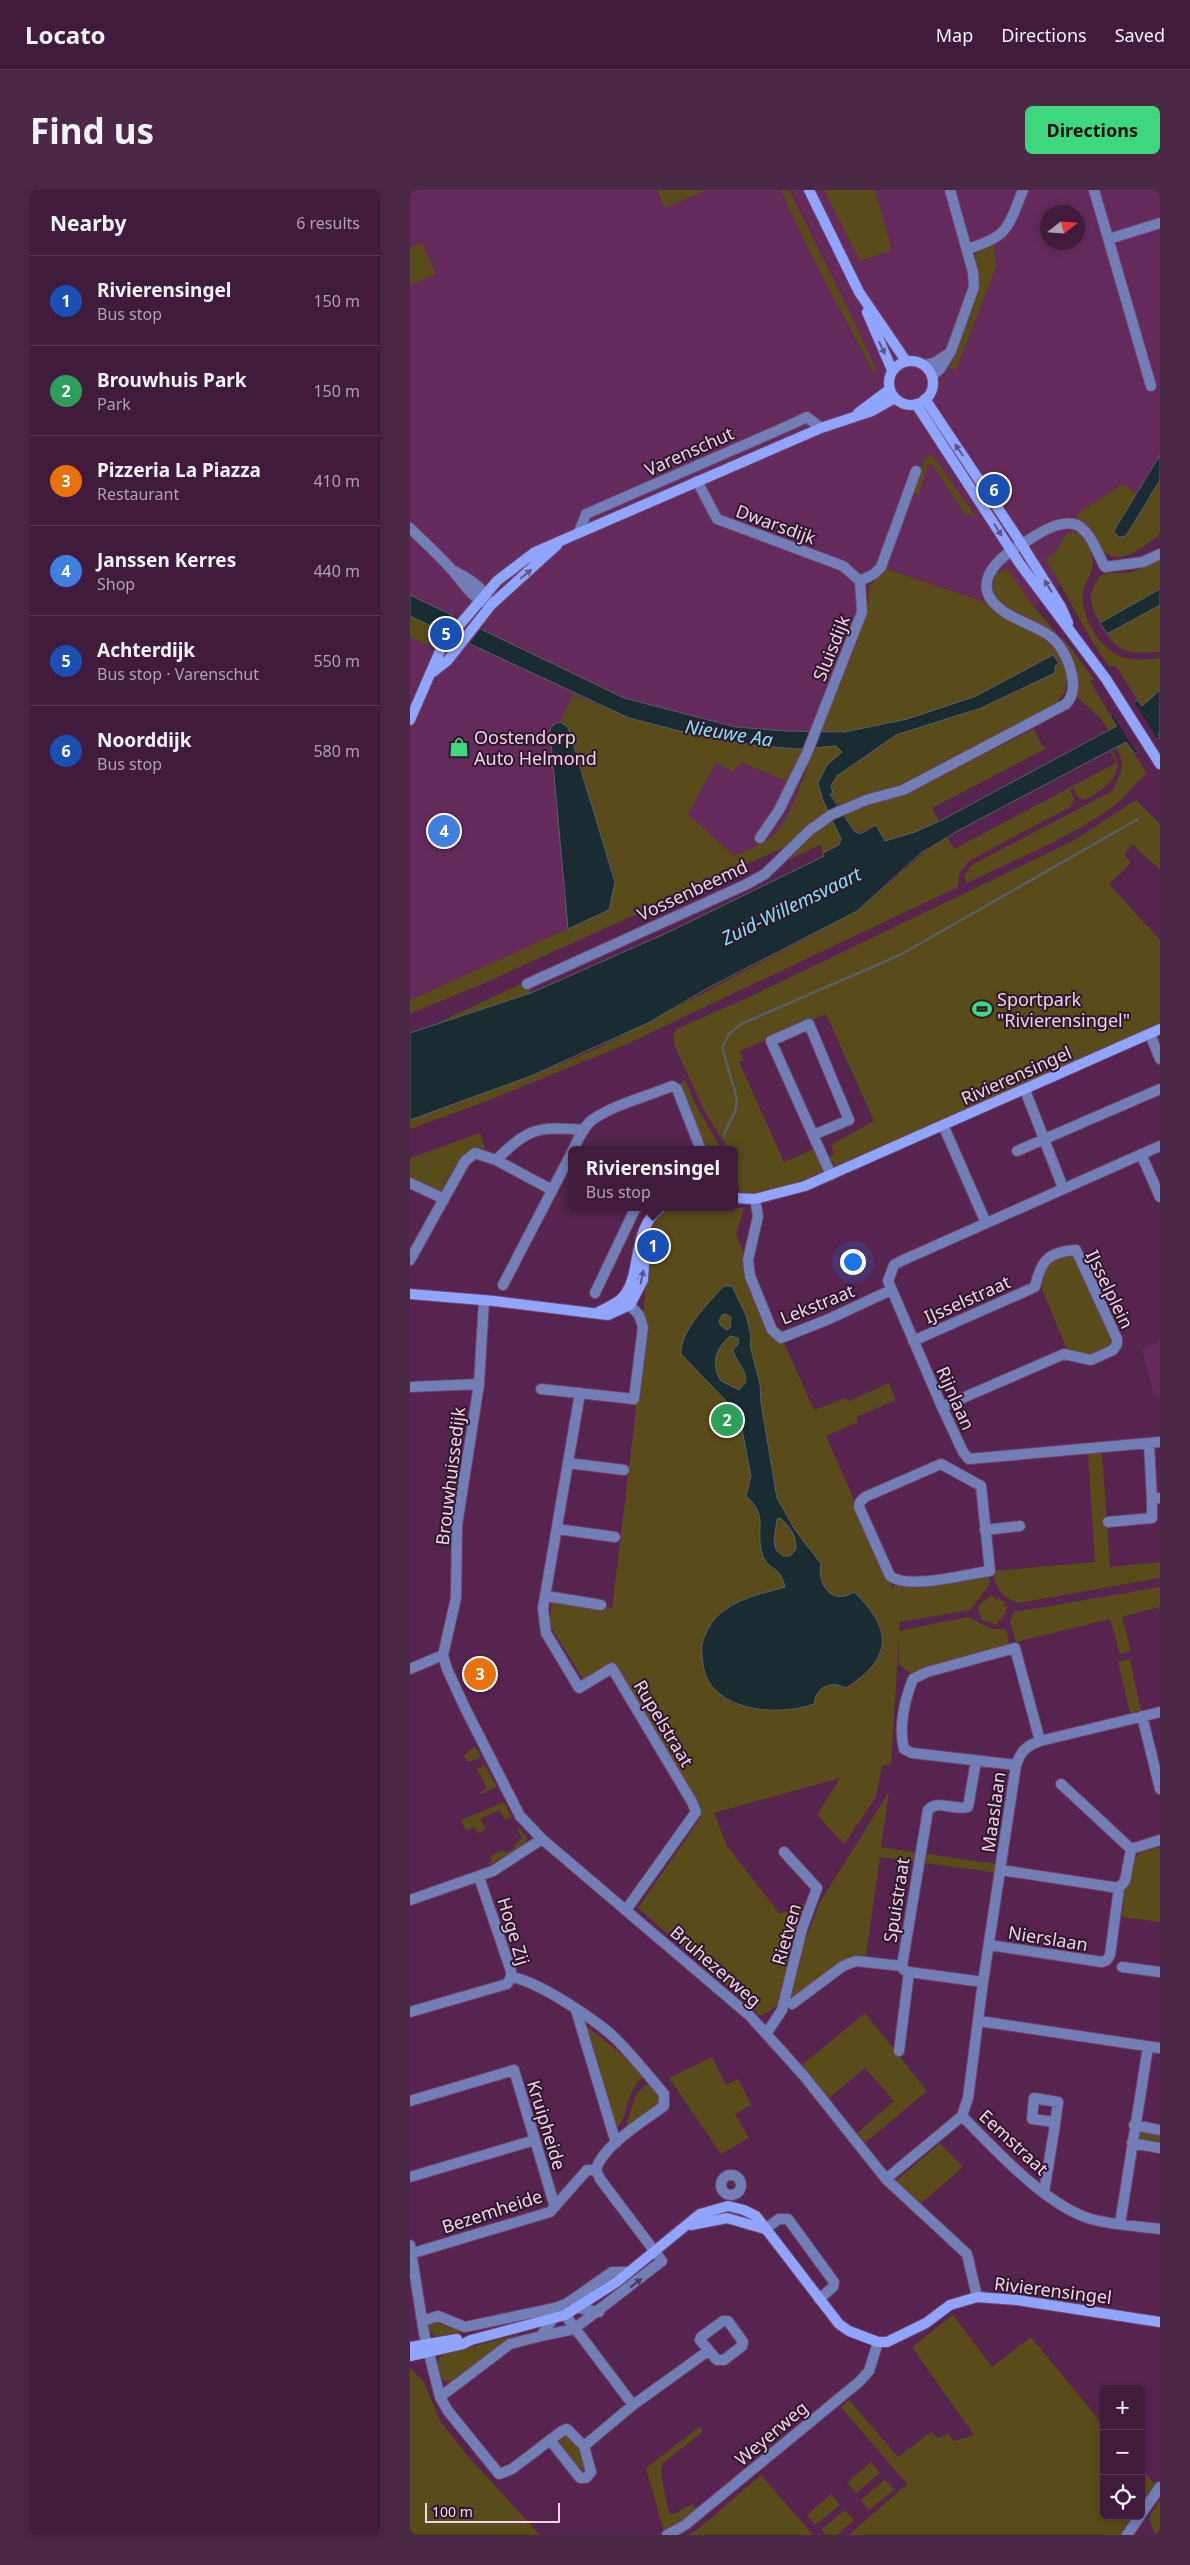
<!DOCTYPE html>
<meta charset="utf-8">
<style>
:root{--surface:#401b3b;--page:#4b2846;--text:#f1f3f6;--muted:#aea1af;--line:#593955;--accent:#3ed77d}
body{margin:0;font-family:"Noto Sans",sans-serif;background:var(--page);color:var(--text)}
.controls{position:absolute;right:15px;bottom:15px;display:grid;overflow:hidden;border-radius:8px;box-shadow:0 2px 8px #0003}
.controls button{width:45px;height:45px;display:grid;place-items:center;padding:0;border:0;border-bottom:1px solid var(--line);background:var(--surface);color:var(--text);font:25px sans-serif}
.compass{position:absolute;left:630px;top:15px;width:45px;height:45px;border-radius:50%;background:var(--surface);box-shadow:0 2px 8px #0003;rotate:73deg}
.scale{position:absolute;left:15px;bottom:12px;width:135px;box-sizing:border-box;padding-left:5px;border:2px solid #f2d2eb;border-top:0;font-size:14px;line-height:18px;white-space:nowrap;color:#f2d2eb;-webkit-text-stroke:4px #2f182b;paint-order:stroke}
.you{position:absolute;left:442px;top:1071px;width:18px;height:18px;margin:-12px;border:4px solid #fff;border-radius:50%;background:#1a73e8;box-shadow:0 0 0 8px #1a73e833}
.badge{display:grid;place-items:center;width:32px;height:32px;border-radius:50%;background:var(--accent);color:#fff;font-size:16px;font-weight:700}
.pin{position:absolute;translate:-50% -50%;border:2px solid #fff;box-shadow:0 1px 5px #0006}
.popup{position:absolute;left:158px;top:956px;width:170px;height:65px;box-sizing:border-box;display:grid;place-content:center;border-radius:8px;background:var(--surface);filter:drop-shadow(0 1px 4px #0005);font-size:16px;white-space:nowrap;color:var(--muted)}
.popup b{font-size:19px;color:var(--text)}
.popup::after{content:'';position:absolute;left:50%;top:100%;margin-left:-10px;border:10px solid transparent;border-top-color:var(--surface)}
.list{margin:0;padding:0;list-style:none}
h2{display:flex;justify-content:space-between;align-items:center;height:65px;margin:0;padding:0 20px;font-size:21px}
h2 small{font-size:16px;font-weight:400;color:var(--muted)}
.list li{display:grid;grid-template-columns:32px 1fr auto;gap:15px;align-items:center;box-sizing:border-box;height:90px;padding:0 20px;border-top:1px solid var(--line)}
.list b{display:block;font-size:19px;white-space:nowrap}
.list p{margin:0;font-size:16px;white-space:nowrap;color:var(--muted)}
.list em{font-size:16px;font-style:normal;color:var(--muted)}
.icon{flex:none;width:28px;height:28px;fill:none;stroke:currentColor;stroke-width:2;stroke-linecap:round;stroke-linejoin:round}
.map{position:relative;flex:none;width:750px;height:2345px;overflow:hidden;border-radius:8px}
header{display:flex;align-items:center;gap:30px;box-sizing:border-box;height:70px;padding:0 25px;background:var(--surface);border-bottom:1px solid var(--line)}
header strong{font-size:24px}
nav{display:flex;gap:28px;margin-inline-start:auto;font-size:18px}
.intro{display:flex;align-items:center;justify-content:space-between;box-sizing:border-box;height:120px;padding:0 30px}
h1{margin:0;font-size:35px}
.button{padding:12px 22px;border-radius:8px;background:var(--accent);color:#111;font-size:18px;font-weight:700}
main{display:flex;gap:30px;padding:0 30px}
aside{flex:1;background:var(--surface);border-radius:8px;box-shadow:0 2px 8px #0003}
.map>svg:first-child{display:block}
.built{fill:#632a5b;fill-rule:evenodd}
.green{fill:#594b1a}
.water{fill:#192c31;stroke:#5a5e69;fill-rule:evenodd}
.pier{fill:#56244f}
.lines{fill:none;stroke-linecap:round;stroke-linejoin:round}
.stream{stroke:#5a5e69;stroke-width:2.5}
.street-casing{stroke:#72436b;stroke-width:12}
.secondary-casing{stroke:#72436b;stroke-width:12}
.street{stroke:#727fb7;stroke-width:10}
.secondary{stroke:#90a5fe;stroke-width:10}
.oneway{fill:#5b578a}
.oneway2{fill:#463c5c}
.labels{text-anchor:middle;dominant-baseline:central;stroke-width:4;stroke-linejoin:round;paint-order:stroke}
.street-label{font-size:18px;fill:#f2d2eb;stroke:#2f182b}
.poi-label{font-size:18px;fill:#f2d2eb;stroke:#2f182b;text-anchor:start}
.water-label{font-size:19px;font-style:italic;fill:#80e3f8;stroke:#2f182b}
</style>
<header>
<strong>Locato</strong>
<nav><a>Map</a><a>Directions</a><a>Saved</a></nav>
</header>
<div class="intro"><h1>Find us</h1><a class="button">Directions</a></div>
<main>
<aside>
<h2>Nearby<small>6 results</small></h2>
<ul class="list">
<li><span class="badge" style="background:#1a4fb4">1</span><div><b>Rivierensingel</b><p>Bus stop</p></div><em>150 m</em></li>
<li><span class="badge" style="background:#2e9e5b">2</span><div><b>Brouwhuis Park</b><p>Park</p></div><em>150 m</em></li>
<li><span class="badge" style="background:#e8710a">3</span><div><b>Pizzeria La Piazza</b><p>Restaurant</p></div><em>410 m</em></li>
<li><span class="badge" style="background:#3f7fe0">4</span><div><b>Janssen Kerres</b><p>Shop</p></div><em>440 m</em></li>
<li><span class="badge" style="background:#1a4fb4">5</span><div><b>Achterdijk</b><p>Bus stop · Varenschut</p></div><em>550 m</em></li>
<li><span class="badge" style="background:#1a4fb4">6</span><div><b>Noorddijk</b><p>Bus stop</p></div><em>580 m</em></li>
</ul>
</aside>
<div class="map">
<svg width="750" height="2345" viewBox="0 0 750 2345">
<rect width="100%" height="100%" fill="#56244f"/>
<path class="built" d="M0 0H750V267L702 349 615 425 461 384 390 563 392 621 357 661 0 811ZM638 22H668V52H638Z
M750 1148V1205H744L732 1160 749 1151Z"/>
<path class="green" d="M247 0H297L255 18Z
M371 0H379L441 125 465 177 466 187 399 61Z
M414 0H465L482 60 450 71Z
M12 53 26 84 0 95V58Z
M584 55 586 77 546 180 539 178C549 152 565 123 567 96 569 84 562 72 567 61Z
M522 264 566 327 555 324 522 274 518 275 509 305 501 303 515 268Z
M750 290V344C703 382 700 371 664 330L671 321 713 294 726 304 704 342 709 347 716 346Z
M669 342C675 352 683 362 683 373 683 383 675 392 673 402 670 426 691 463 716 468 727 471 739 469 750 468V500L732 517 706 476H699C674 443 658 404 635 369L644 364 657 343Z
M750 367V399L690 433C679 413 677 405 690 386 699 381 704 384 713 383 728 382 739 376 750 367Z
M474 378 583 415 636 450 651 467 658 486 655 502 642 518 489 595 431 617 420 604 422 603 421 596 427 586 486 545 571 518 645 483 643 465C618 478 592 495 565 506 522 524 458 544 410 543L458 419 459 396 471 385Z
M597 379 621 413 648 445C641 443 633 435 625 431 608 422 572 410 586 384Z
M750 415V462C728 463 708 465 697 444Z
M0 426 32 441 20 456 0 447Z
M653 448 684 489 680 491 707 536 699 541 691 529 668 508C666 486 666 469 651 450Z
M163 504 219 528 289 546 350 556 394 558 380 593 332 572 323 582 306 573 278 624 324 666C335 661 349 656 359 649 382 632 394 583 404 557L426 556 432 562 417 576 408 593 412 608 421 623 377 656 70 795 0 824V810L199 720 205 692 158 537 150 532Z
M624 539 632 556 637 558 522 618 529 631 505 642 475 651 466 636 447 643 432 623 539 581Z
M717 552 737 584C724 592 717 607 704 616 660 648 606 669 557 693L554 686 562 675 702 601C711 586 716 574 706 557Z
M703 561C716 586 694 599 675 610L669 608 663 598 660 600 664 610 660 617 559 671 549 684 548 697 217 854 77 911 0 939V930L155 872 186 859 286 807 447 721 523 655 537 647 544 659 706 573 701 562Z
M726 610 750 634V680L723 655 714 664 721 673 699 694 750 750V833L426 977 419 967 424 964 421 955 464 931 416 824 330 861 334 870 329 872 374 972 406 958 415 978 413 980 414 984 346 1004 330 1003 324 975V960H319L295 922 265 857 263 847 266 839 337 808 663 651Z
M423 629 431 649 429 655 413 663 410 655 378 670 400 643Z
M115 792 121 803 23 835Z
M275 890 287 917 312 960H295L269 895Z
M70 943 75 959C53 950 39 989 31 1004L0 988V968Z
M261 1017 334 1018 326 1045 404 1220 436 1208 439 1211 479 1193 486 1210 446 1227 448 1232 416 1246 483 1398 486 1394 492 1396 579 1386 580 1394 560 1420 490 1432 489 1441 558 1427 582 1439H596L600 1457 503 1486 489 1474V1447L481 1574 472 1576 466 1607 434 1654 407 1625 430 1588 304 1623 317 1656 370 1724 400 1711 370 1814 351 1826 228 1718 291 1627 206 1473 174 1491 141 1437 140 1430 142 1411 202 1418 225 1228 240 1041 253 1019Z
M663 1062 704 1154 676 1167 657 1160 630 1094 638 1073Z
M692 1262 700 1377 750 1372V1388L608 1413C592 1407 585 1398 583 1381L685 1372 678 1264Z
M750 1397V1417L712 1427 721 1461 710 1464 700 1429 606 1452 600 1431 604 1422Z
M582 1405 587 1410 590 1407 591 1411H595L594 1415 599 1417 595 1420 597 1424 593 1425 594 1430 589 1429 587 1435 572 1430 568 1420 570 1414Z
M720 1469 731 1520 720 1523 708 1472Z
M65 1556 71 1567 59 1572 53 1566Z
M75 1575 87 1597 71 1604 70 1602 77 1598 67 1579Z
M479 1602 471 1657 509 1663 508 1672 470 1667 456 1766 445 1765 379 1816 395 1750 410 1712Z
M94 1612 102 1627 95 1630 90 1620 70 1629 76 1639 68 1643 64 1637 56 1641 51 1630Z
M109 1638 117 1647 116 1654 79 1675 78 1673 82 1671 80 1666 93 1660 95 1663 105 1658 104 1655 112 1649 107 1639Z
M750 1657V1732L712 1727 714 1709 710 1708 711 1702 716 1698 718 1691 721 1692C725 1663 722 1664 750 1657Z
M517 1664 587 1674 586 1683 515 1673Z
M455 1823 517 1901 455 1953 447 1943 484 1911 455 1878 419 1908 392 1875Z
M174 1834 211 1864 234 1886C212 1905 220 1928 206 1938Z
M302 1867 316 1895 328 1889 341 1915 325 1924 339 1948 311 1964 259 1888Z
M239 1892 252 1907 250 1913 214 1942 226 1904Z
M729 1941 750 1944V1956L728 1952Z
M530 1953 553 1977 509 2015 486 1991Z
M543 2125 582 2177 621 2147 694 2236V2326H727L713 2345H439L497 2294 431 2217 439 2210 488 2267 521 2242 528 2248 538 2244 544 2251 564 2245 502 2157Z
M21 2131 53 2142 25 2147 18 2138Z
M109 2144 42 2192 34 2191C29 2183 25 2174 31 2165Z
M0 2178 14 2192 30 2231 57 2265 130 2345H0Z
M289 2237 293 2242 254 2272 251 2279 252 2289 259 2323 264 2324 282 2314 288 2320 254 2343 236 2278Z
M155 2246 161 2247 172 2263 176 2276 173 2280C164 2276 150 2259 150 2250Z
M461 2272 470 2283 446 2303 437 2293Z
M731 2278 746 2296 731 2320Z
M351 2285 403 2345H278L288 2339Z
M475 2289 484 2300 459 2320 451 2310Z
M421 2304 430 2315 405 2335 397 2325Z
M750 2309V2345H745L739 2327Z
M435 2320 444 2330 427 2345H415L411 2340Z"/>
<path class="water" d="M750 265V290L716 346 709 347 704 342 705 339Z
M750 399V415L697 444 690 433Z
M0 405 214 508 326 537 375 541 435 542 497 529 566 506 643 465 649 473 645 476V483L571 518 486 545 427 586 421 596 423 603 420 604 444 641 450 644 466 635 475 651 505 642 532 630 688 546 707 536 700 526 727 510 732 516 750 500V542L748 543 750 547 725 564 716 552 551 639 511 663 447 721 296 799 238 833 121 886 0 930V843L121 803 259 742 414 666 413 663 429 655 431 649 412 608 408 593 417 575 432 562 426 556 386 559 350 556 289 546 219 528 0 426Z
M150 532 158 537 205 692 199 720 158 739 140 540 144 534Z
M314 1096H322L336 1125 341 1146 340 1155 350 1194 351 1213 367 1308 385 1340 411 1374C407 1395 422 1416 444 1402 483 1439 483 1468 436 1498 421 1490 406 1497 404 1514 368 1527 299 1522 293 1474 292 1466 291 1458 293 1451 297 1439 304 1427 315 1420 332 1407 355 1403 375 1397 374 1393 372 1386 369 1383 361 1375 355 1375 352 1363 345 1339 359 1326 336 1306L341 1286 331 1234 323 1218 271 1164C270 1141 299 1112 314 1096ZM316 1124 321 1127 320 1138 317 1140 311 1136 309 1131 312 1125ZM320 1146 328 1148 329 1153 323 1160C326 1172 336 1178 336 1192L329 1200 311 1191C300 1174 306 1158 320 1146ZM370 1328C379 1335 387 1347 386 1359L380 1366H373L366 1360 364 1351 367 1329Z"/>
<path class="pier" d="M45 424 73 437 58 455 31 442Z
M723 510 749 551 728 565 701 523Z"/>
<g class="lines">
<path class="stream" d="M314 944 325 922 327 909 312 857 319 844 331 834 490 765 728 629"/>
<defs>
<path id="street" d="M684 0 741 196
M699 49 750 33
M557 59C599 46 597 39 613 0
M515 175 526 172 538 164
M522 186 530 179 541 161 564 97 563 82 540 0
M287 291 307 329 433 376 450 391
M0 338C14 352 29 365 42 380 54 393 60 407 78 414
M169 342 176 324 380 235 397 227 411 238
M44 381C59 389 72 396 79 411
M350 648 369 620 397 563 452 422 450 391 464 384 471 377 506 281
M117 794 335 695 355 684 400 640 421 625 456 610 493 600 656 514C664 506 664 496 662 486 659 470 650 452 637 444 624 436 609 431 596 423 557 398 584 370 612 354 627 345 645 331 664 334 679 337 688 365 695 377L733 372 750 364
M740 844 750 869
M615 900 653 998
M533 935 576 1033
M403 945 439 930 399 834 361 851 421 985
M750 956 491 1071 484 1075 478 1091 532 1217 553 1262 559 1269 750 1252
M163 960C168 950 173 937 182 930 205 914 236 907 262 896L267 899 291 960
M607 961 750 899
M731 964 750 1007
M86 970C119 938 127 936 173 940
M0 993 34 1009
M345 1009 348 1026 338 1070 340 1086 362 1140 371 1148 419 1129 481 1100
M0 1070 55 971 65 963 86 970 142 1000
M93 1095 162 962
M185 1103 226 1017
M74 1110 69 1194 47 1335 46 1408 33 1465 37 1479 55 1518 110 1626 132 1649 340 1826 394 1886 476 1989 557 2064 567 2107
M503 1151 625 1097C631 1071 637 1062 666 1060L707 1149V1154L703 1160 681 1170 654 1164 532 1217
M0 1197 69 1194
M131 1199 224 1209 233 1137 229 1125 215 1110
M170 1203 133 1418 136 1443 169 1498 202 1478 282 1612 286 1622 216 1720
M739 1253 742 1309 750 1308
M158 1273 214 1280
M531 1274 571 1296 580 1381C556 1384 499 1400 480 1386L449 1317 450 1312 455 1307Z
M698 1332 742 1328V1309
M147 1339 205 1347
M575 1340 610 1336
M136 1406 191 1415
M0 1479 33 1465
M732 1526 750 1599
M606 1575 502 1563 494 1559C488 1537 495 1509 503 1489L517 1482 605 1458 630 1551
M651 1594 721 1659
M591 1680 709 1698
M0 1710 83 1681 132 1649
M579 1755 692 1772 697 1770 700 1765 709 1698 715 1691 721 1659 750 1650
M492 1776 518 1620C527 1609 545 1621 558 1617L566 1571
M712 1777 750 1782
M101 1787C128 1791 186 1830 206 1849 223 1866 238 1885 254 1904V1916C234 1931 192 1956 186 1980
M382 1814 433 1776 446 1771 492 1776 494 1780 499 1782 573 1792
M166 1820 206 1953
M0 1822 97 1794 101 1787V1781L69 1687
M569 1831 750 1858
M356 1844 372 1820 392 1739 407 1698 374 1662
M489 1861 499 1782
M0 1911 104 1880 145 2017
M552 1926C586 1960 635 2015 681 2029 703 2035 727 2036 750 2039
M724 1935 750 1940
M722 1953 750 1958
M311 1995a10 10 0 1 1 20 0a10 10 0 1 1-20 0Z
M0 1987 125 1950
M476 1989 552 1926 558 1908 573 1792 606 1575C611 1561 616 1556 630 1551L750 1522
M634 2002 644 1941 648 1912 624 1908 622 1929 645 1932
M710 2034 738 1857
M355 2039 369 2029H378L424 2092 423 2097 409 2109
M0 2055 14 2143 30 2207 38 2221 89 2284 102 2279 152 2241 157 2239 174 2256 223 2215 298 2161
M0 2064 140 2022 177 1980H186
M168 2118 189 2122
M155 2125 223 2215
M13 2131 28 2126 55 2137 145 2118 156 2114 202 2082H219
M313 2131H318L333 2152 332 2156 314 2170H307L290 2150 291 2147Z
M131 2146 164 2139 252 2071 190 1989 186 1980
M30 2207 100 2154 131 2146 142 2130
M140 2250 170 2288H176L181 2282 174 2256
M731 2324 750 2297
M257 2345 275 2335 449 2192 459 2181 468 2152
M717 2345 730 2326"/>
<path id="secondary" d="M399 0 449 102 496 171
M457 122 482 180
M479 193a22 22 0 1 1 44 0a22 22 0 1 1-44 0Z
M515 209 605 344 651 417 658 433
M506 214 610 374 696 489 750 574
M448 223 480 199
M23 482 38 470 81 415 147 355
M0 530 30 461 40 446 87 391 125 362 411 238 462 221 485 208
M324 1008 345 1009 395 996 750 839
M0 1104 84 1111 198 1125 220 1115 233 1090 235 1057 233 1047
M187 1123C195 1118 207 1114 213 1107 233 1084 220 1041 251 1017
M281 2035 317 2028 355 2039
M0 2157 47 2149
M0 2166 53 2154 61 2150 155 2125 208 2091 290 2024 318 2016 334 2020 346 2026 429 2134 439 2141 468 2152H477L516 2133 540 2115 567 2107 607 2110 750 2132"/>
</defs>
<use href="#street" class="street-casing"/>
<use href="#secondary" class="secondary-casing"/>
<use href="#street" class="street"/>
<use href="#secondary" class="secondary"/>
</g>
<defs><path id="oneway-solid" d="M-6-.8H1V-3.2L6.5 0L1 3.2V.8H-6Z" transform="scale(1.25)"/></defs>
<g class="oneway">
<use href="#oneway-solid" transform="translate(472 158) rotate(65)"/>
<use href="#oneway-solid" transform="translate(549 260) rotate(-124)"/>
<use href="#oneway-solid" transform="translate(588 340) rotate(57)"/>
<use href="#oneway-solid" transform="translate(116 384) rotate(-40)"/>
<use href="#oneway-solid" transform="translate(638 396) rotate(-122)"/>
<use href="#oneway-solid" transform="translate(232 1087) rotate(-78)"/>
</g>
<use class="oneway2" href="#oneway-solid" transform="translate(226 2093) rotate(-38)"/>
<defs>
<symbol id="shop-bare" viewBox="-9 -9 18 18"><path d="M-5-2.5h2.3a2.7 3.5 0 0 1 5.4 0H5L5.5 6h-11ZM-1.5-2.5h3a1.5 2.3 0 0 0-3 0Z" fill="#3ed77d" stroke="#2f182b" stroke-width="2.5" paint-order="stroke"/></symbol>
<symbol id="stadium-bare" viewBox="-9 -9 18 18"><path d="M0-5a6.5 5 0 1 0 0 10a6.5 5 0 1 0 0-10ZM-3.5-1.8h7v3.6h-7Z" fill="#3ed77d" stroke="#2f182b" stroke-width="2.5" paint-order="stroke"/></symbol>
</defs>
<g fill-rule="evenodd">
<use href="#shop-bare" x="35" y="543" width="28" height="28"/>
<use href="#stadium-bare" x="558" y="805" width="28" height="28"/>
</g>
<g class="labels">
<g class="street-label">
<text transform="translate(279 261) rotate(-24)">Varenschut</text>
<text transform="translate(366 334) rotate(20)">Dwarsdijk</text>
<text transform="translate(421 458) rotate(-68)">Sluisdijk</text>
<text transform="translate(282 700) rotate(-25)">Vossenbeemd</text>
<text transform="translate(606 885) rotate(-24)">Rivierensingel</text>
<text transform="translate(700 1099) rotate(64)">IJsselplein</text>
<text transform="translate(557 1109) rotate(-24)">IJsselstraat</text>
<text transform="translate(407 1114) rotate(-22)">Lekstraat</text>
<text transform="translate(546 1208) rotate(66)">Rijnlaan</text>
<text transform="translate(40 1286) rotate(-83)">Brouwhuissedijk</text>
<text transform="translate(254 1533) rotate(59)">Rupelstraat</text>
<text transform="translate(583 1622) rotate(-82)">Maaslaan</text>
<text transform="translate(486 1710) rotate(-81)">Spuistraat</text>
<text transform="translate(104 1741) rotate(73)">Hoge Zij</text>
<text transform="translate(376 1744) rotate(-74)">Rietven</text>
<text transform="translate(638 1748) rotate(9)">Nierslaan</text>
<text transform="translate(306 1776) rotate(41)">Bruhezerweg</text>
<text transform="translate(137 1935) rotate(73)">Kruipheide</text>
<text transform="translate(604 1952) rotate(43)">Eemstraat</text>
<text transform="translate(82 2021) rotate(-18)">Bezemheide</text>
<text transform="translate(643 2100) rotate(7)">Rivierensingel</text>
<text transform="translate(361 2243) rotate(-40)">Weyerweg</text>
</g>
<g class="poi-label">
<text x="64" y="547">Oostendorp<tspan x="64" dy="21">Auto Helmond</tspan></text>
<text x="587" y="809">Sportpark<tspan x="587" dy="21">"Rivierensingel"</tspan></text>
</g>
<g class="water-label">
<text transform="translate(319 543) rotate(9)">Nieuwe Aa</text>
<text transform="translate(381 716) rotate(-26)">Zuid-Willemsvaart</text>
</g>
</g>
</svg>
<div class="controls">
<button>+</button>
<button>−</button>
<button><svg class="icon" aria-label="locate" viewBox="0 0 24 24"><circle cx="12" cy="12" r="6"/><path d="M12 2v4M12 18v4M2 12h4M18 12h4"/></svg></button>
</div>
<svg class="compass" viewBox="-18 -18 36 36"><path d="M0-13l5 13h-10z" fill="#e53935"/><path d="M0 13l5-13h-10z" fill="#aea1af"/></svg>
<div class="scale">100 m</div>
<div class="you"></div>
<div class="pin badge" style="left:243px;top:1056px;background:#1a4fb4">1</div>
<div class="popup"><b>Rivierensingel</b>Bus stop</div>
<div class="pin badge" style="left:317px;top:1230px;background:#2e9e5b">2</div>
<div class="pin badge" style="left:70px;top:1484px;background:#e8710a">3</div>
<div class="pin badge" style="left:34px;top:641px;background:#3f7fe0">4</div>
<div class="pin badge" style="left:36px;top:444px;background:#1a4fb4">5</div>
<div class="pin badge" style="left:584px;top:300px;background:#1a4fb4">6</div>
</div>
</main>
